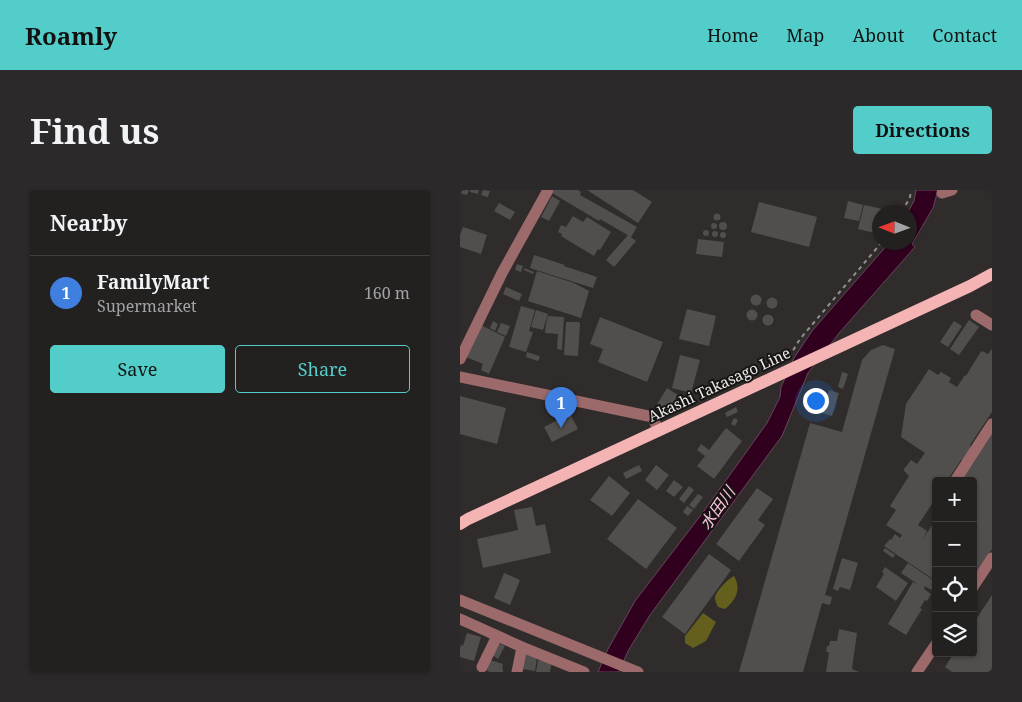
<!DOCTYPE html>
<meta charset="utf-8">
<style>
:root{--surface:#232120;--page:#2b2929;--text:#f1f3f6;--muted:#a3a3a5;--line:#403e3e;--accent:#53cdc9}
body{margin:0;font-family:"Noto Serif","Noto Sans JP",serif;background:var(--page);color:var(--text)}
.controls{position:absolute;right:15px;bottom:15px;display:grid;overflow:hidden;border-radius:5px;box-shadow:0 1px 4px #0004}
.controls button{width:45px;height:45px;display:grid;place-items:center;padding:0;border:0;border-bottom:1px solid var(--line);background:var(--surface);color:var(--text);font:25px sans-serif}
.compass{position:absolute;left:412px;top:15px;width:45px;height:45px;border-radius:50%;background:var(--surface);box-shadow:0 1px 4px #0004;rotate:271deg}
.you{position:absolute;left:355px;top:210px;width:18px;height:18px;margin:-12px;border:4px solid #fff;border-radius:50%;background:#1a73e8;box-shadow:0 0 0 8px #1a73e833}
.badge{display:grid;place-items:center;width:32px;height:32px;border-radius:50%;background:var(--accent);color:#fff;font-size:16px;font-weight:700}
.pin{position:absolute;translate:-50% -41px;filter:drop-shadow(0 1px 2px #0008)}
.pin::after{content:'';position:absolute;top:26px;width:18px;height:15px;background:inherit;clip-path:polygon(0 0,100% 0,50% 100%)}
.list{margin:0;padding:0;list-style:none}
h2{display:flex;justify-content:space-between;align-items:center;height:65px;margin:0;padding:0 20px;font-size:21px}
h2 small{font-size:16px;font-weight:400;color:var(--muted)}
.list li{display:grid;grid-template-columns:32px 1fr auto;gap:15px;align-items:center;box-sizing:border-box;height:75px;padding:0 20px;border-top:1px solid var(--line)}
.list b{display:block;font-size:19px;white-space:nowrap}
.list p{margin:0;font-size:16px;white-space:nowrap;color:var(--muted)}
.list em{font-size:16px;font-style:normal;color:var(--muted)}
.actions{display:flex;gap:10px;padding:15px 20px}
.actions a{flex:1;padding:11px 0;border:1px solid var(--accent);border-radius:5px;text-align:center;font-size:18px;color:var(--accent)}
.actions .main{background:var(--accent);color:#111}
.icon{flex:none;width:28px;height:28px;fill:none;stroke:currentColor;stroke-width:2;stroke-linecap:round;stroke-linejoin:round}
.map{position:relative;flex:none;width:532px;height:482px;overflow:hidden;border-radius:5px}
header{display:flex;align-items:center;gap:30px;box-sizing:border-box;height:70px;padding:0 25px;background:var(--accent);color:#111}
header strong{font-size:24px}
nav{display:flex;gap:28px;margin-inline-start:auto;font-size:18px}
.intro{display:flex;align-items:center;justify-content:space-between;box-sizing:border-box;height:120px;padding:0 30px}
h1{margin:0;font-size:35px}
.button{padding:12px 22px;border-radius:5px;background:var(--accent);color:#111;font-size:18px;font-weight:700}
main{display:flex;gap:30px;padding:0 30px}
aside{flex:1;background:var(--surface);border-radius:5px;box-shadow:0 1px 4px #0004}
.map>svg:first-child{display:block}
.forest{fill:#645f1d}
.water{fill:#31001e;stroke:#69465b}
.building{fill:#514f4d}
.lines{fill:none;stroke-linecap:round;stroke-linejoin:round}
.path{stroke:#93908f;stroke-width:2;stroke-dasharray:4 4;stroke-linecap:butt}
.minor{stroke:#9d6a6b;stroke-width:11}
.major{stroke:#f4b4b4;stroke-width:12}
.labels{text-anchor:middle;dominant-baseline:central;stroke-width:4;stroke-linejoin:round;paint-order:stroke}
.street-label{font-size:15px;fill:#eceae9;stroke:#161514}
.water-label{font-size:16px;font-style:italic;fill:#fac4dd;stroke:#161514}
</style>
<header>
<strong>Roamly</strong>
<nav><a>Home</a><a>Map</a><a>About</a><a>Contact</a></nav>
</header>
<div class="intro"><h1>Find us</h1><a class="button">Directions</a></div>
<main>
<aside>
<h2>Nearby<small></small></h2>
<ul class="list">
<li><span class="badge" style="background:#3f7fe0">1</span><div><b>FamilyMart</b><p>Supermarket</p></div><em>160 m</em></li>
</ul>
<div class="actions"><a class="main">Save</a><a>Share</a></div>
</aside>
<div class="map">
<svg width="532" height="482" viewBox="0 0 532 482">
<rect width="100%" height="100%" fill="#2f2c2b"/>
<path class="forest" d="M274 386C282 400 275 411 265 419L258 417C257 415 255 410 255 408 255 402 268 389 274 386Z
M243 423 256 432 246 451 233 458 225 453V446Z"/>
<path class="water" d="M456 0H478L473 18 452 54 455 57 380 142 348 183 322 246 190 425 168 461 159 482H138L148 459 175 411 244 321 307 233 320 207 321 197 334 168 352 141 429 53 450 52V22H448L454 11Z"/>
<path class="building" d="M0 0H9L7 5 0 3Z
M10 0H19L18 4 10 2Z
M23 0 30 1 28 7 21 5Z
M94 0H118L121 2 120 5 177 37 171 47 140 29 139 31 92 3Z
M127 0H173L192 12 178 33Z
M92 6 100 11 89 31 81 27Z
M388 11 403 15 399 31 384 28Z
M299 12 357 27 349 57 291 42Z
M39 13 55 22 50 30 34 21Z
M404 15 422 19 421 22H420V27L415 43 398 39Z
M253.5 27a3.5 3.5 0 1 1 7 0a3.5 3.5 0 1 1-7 0Z
M113 26 123 32 127 27 151 42 140 60 138 59 134 66 101 46 102 44 98 42 101 35 106 37Z
M259 36a4 4 0 1 1 8 0a4 4 0 1 1-8 0Z
M251 36a3 3 0 1 1 6 0a3 3 0 1 1-6 0Z
M3 37 27 45 21 64 0 57V45Z
M243 43a3 3 0 1 1 6 0a3 3 0 1 1-6 0Z
M252 44a3 3 0 1 1 6 0a3 3 0 1 1-6 0Z
M260 45a3 3 0 1 1 6 0a3 3 0 1 1-6 0Z
M168 45 176 51 154 77 146 70Z
M238 49 264 52 262 67 236 64Z
M74 65 105 75 104 76 137 87 133 98 70 78Z
M57 74 63 76 61 82 55 80Z
M64 78 74 82 73 84 64 80Z
M77 81 114 93 129 101 121 128 68 111Z
M46 97 62 104 59 111 43 104Z
M290.5 110a5.5 5.5 0 1 1 11 0a5.5 5.5 0 1 1-11 0Z
M306.5 113a5.5 5.5 0 1 1 11 0a5.5 5.5 0 1 1-11 0Z
M61 116 75 120 69 141 73 142 66 162 49 157Z
M227 119 256 126 249 156 219 149Z
M286.5 125a5.5 5.5 0 1 1 11 0a5.5 5.5 0 1 1-11 0Z
M76 120 88 124 83 140 71 137Z
M302.5 130a5.5 5.5 0 1 1 11 0a5.5 5.5 0 1 1-11 0Z
M88 126 104 127 102 160 97 159 98 144 85 143 86 134Z
M140 127 203 152 187 192 138 172 143 159 130 154Z
M509 130 519 137 499 165 490 159Z
M33 131 38 134 35 141 30 138Z
M494 131 502 136 488 157 480 152Z
M106 132H119L120 134 118 166 104 165Z
M41 133 50 136 46 146 37 142Z
M21 135 45 147 29 184 21 180 23 174 6 167Z
M423 155 435 159 365 405 372 407 370 415 362 413 343 482H279L350 233 382 242 402 170 411 160Z
M532 159V222L510 255 511 259 503 271 501 270 487 291H476V308L458 335 467 341 463 349 476 329V391L424 356 430 349 431 350 435 344 440 348 442 345 426 335 436 320 430 316 449 286 444 281V279L451 270 457 274 465 263 441 247 446 214 469 179 478 185 481 182 491 188 489 192 497 197 505 185 506 186 520 163 522 161 528 164Z
M67 162 79 166 80 167 78 171 66 167Z
M220 165 240 170 231 203 212 198Z
M382 182 388 184 383 199 378 197Z
M207 198 218 205 208 222 196 216Z
M369 200 379 203 372 226 362 223Z
M0 206 46 218 37 254 0 244Z
M276 217 278 222 267 227 265 223Z
M110 224 118 239 92 252 84 237Z
M274 228 278 230 275 236 271 234Z
M266 238 282 251 254 289 237 276 245 266 237 260 241 254 249 260Z
M532 244V359L513 388V291H501Z
M179 275 182 281 166 289 163 283Z
M196 275 209 285 197 300 185 290Z
M149 286 170 303 152 326 130 310Z
M214 290 223 297 214 307 206 301Z
M229 296 234 300 224 313 219 309Z
M297 298 313 309 298 330 305 335 279 371 256 354Z
M238 304 243 307 234 319 229 315Z
M178 309 217 338 186 379 147 349Z
M227 316 233 320 228 326 223 322Z
M72 317 76 336 85 334 91 363 23 378 17 349 58 340 54 320Z
M425 358 435 365 433 368 423 361Z
M249 364 271 380 225 444 202 427Z
M382 368 398 373 390 400 380 397 378 401 373 399Z
M448 373 476 392 471 400 465 396 464 399 471 404 467 411 465 410 460 418 462 419 446 445 428 434 453 392 459 395 441 383Z
M425 377 448 393 436 411 416 397 424 384 422 382Z
M44 383 60 390 50 415 34 408Z
M532 405V482H492L485 477 494 463H513V434Z
M379 439 397 443 392 479 399 482H366L369 462H366L367 456H369L370 451H377Z
M7 443 21 447 14 471 0 467V458L1 455 3 456Z
M39 453 45 456 38 469 32 465Z
M66 463 77 468 75 481 63 479Z
M30 470 43 474 42 479H43V482H31L27 481Z
M78 470 92 471 90 482H76Z"/>
<g class="lines">
<path class="path" d="M442 22 450 7 451 0
M329 167 340 149 422 52"/>
<path class="minor" d="M483 0 482 3 492 0
M516 125 532 135
M0 169 42 83 88 0
M0 187 193 227 198 241
M495 291 532 234
M513 397 532 368
M0 410 178 482
M0 429 62 457 124 482
M22 477 37 446
M57 482 62 457
M457 482 476 454"/>
<path class="major" d="M0 334 8 329 510 96 532 84"/>
</g>
<g class="labels">
<g class="street-label">
<text transform="translate(259 194) rotate(-25)">Akashi Takasago Line</text>
</g>
<g class="water-label">
<text transform="translate(257 318) rotate(-55)">水田川</text>
</g>
</g>
</svg>
<div class="controls">
<button>+</button>
<button>−</button>
<button><svg class="icon" aria-label="locate" viewBox="0 0 24 24"><circle cx="12" cy="12" r="6"/><path d="M12 2v4M12 18v4M2 12h4M18 12h4"/></svg></button>
<button><svg class="icon" aria-label="layers" viewBox="0 0 24 24"><path d="M12 4l9 5-9 5-9-5zM3 14l9 5 9-5"/></svg></button>
</div>
<svg class="compass" viewBox="-18 -18 36 36"><path d="M0-13l5 13h-10z" fill="#e53935"/><path d="M0 13l5-13h-10z" fill="#a3a3a5"/></svg>
<div class="you"></div>
<div class="pin badge" style="left:101px;top:238px;background:#3f7fe0">1</div>
</div>
</main>
